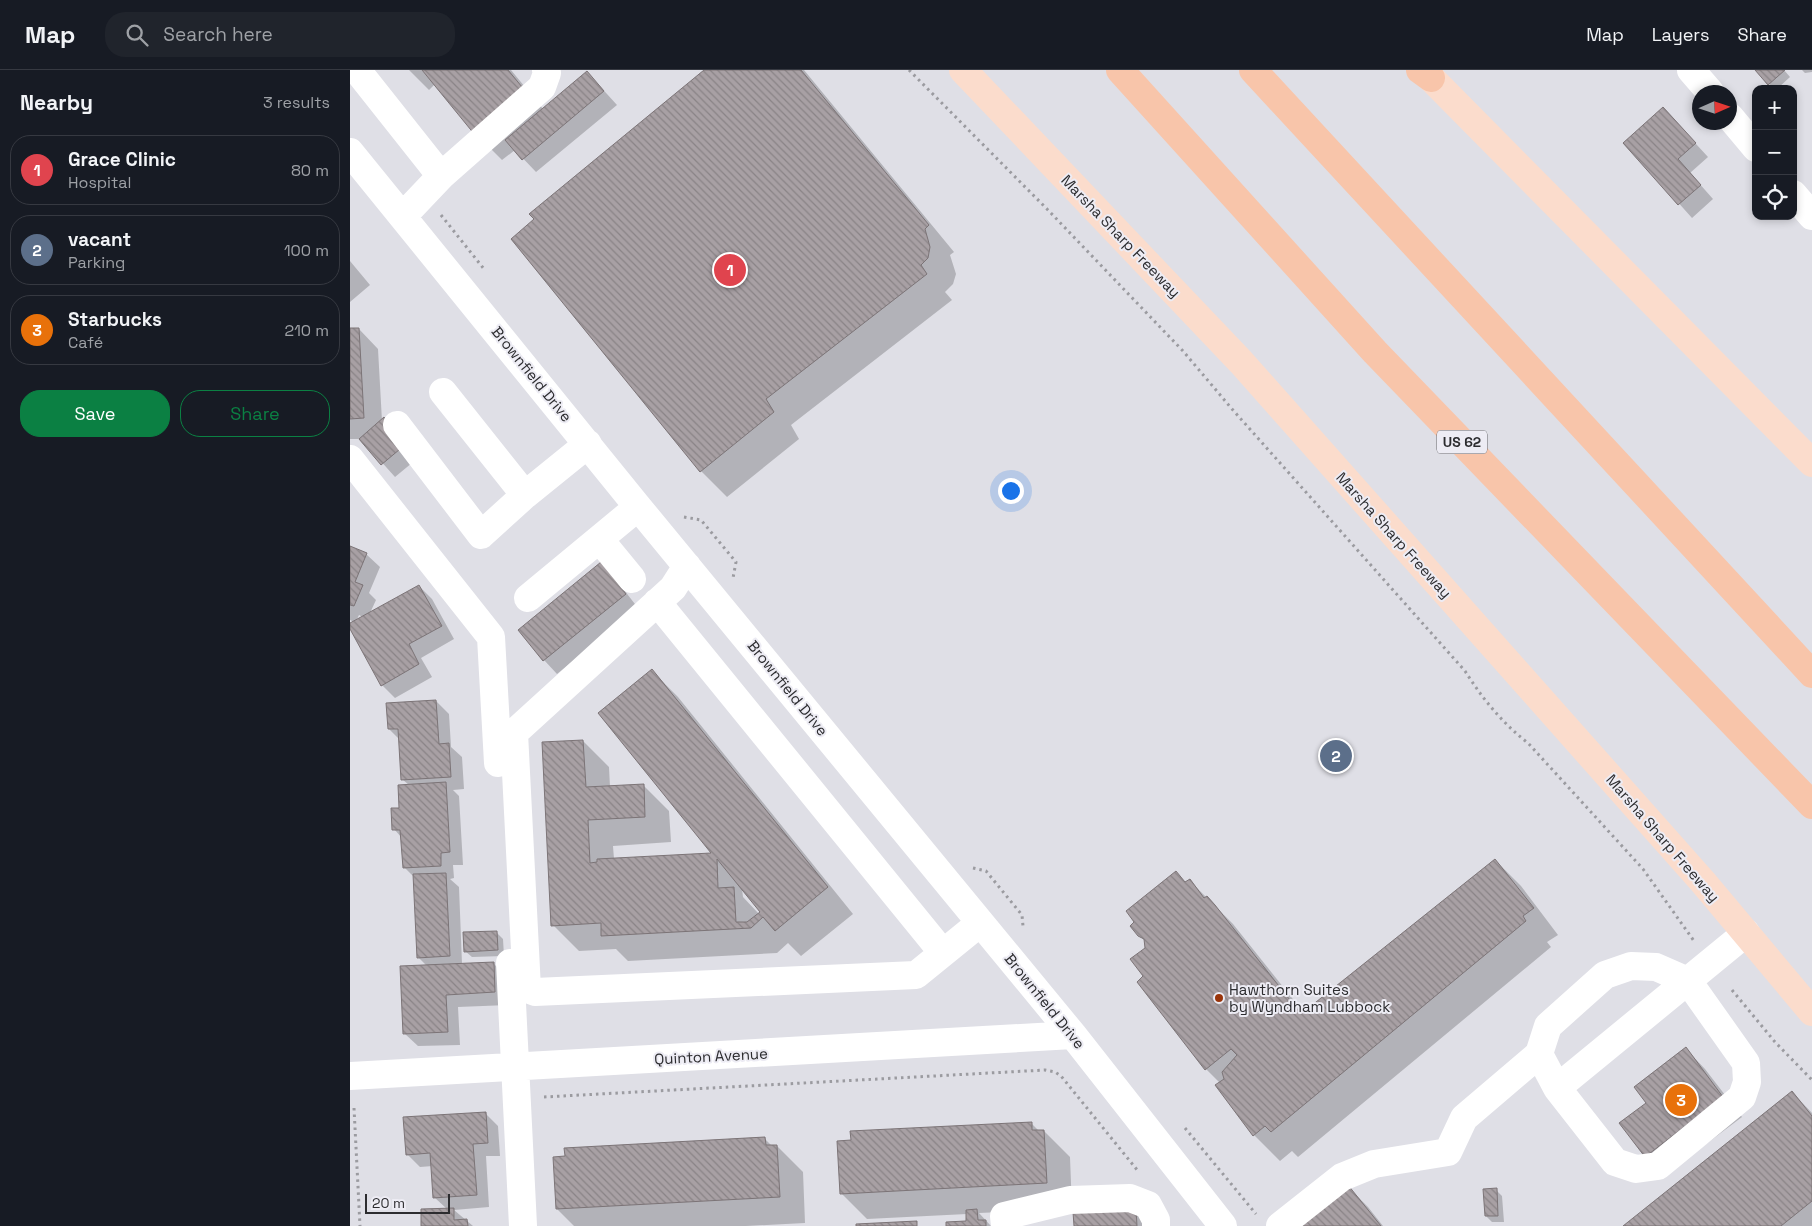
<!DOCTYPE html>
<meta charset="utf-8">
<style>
:root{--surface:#171b24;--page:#20242c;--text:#f1f3f6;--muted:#9ea1a6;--line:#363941;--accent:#0b8043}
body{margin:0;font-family:"Space Grotesk",sans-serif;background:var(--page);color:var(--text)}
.controls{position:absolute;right:15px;top:15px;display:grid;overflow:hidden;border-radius:10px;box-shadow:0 2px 8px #0003}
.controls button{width:45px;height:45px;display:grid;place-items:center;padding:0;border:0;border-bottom:1px solid var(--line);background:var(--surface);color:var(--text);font:25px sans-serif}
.compass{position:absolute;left:1342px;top:15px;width:45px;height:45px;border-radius:50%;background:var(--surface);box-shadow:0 2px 8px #0003;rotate:87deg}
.scale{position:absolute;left:15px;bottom:12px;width:85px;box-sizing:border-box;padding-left:5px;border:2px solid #2c2c2f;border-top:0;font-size:14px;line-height:18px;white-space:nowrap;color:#2c2c2f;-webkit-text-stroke:4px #edecf4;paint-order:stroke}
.you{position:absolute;left:660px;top:420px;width:18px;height:18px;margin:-12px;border:4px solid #fff;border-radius:50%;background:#1a73e8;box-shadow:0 0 0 8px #1a73e833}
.badge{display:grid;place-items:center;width:32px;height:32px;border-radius:50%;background:var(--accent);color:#fff;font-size:16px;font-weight:700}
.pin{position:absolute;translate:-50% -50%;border:2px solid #fff;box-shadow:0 1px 5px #0006}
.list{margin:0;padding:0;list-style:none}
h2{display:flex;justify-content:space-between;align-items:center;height:65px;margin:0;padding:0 20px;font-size:21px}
h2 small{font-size:16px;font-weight:400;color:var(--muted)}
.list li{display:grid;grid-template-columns:32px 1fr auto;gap:15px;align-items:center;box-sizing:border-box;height:70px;margin:0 10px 10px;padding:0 10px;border:1px solid var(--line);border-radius:20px}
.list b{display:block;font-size:19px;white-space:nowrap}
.list p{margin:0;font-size:16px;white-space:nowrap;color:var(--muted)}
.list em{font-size:16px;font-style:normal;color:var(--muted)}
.actions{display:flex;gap:10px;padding:15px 20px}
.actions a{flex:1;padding:11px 0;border:1px solid var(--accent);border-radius:20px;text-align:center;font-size:18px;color:var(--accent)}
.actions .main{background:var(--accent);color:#fff}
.icon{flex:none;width:28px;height:28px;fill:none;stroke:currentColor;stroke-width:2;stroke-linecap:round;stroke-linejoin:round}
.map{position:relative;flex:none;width:1462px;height:1156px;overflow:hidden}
header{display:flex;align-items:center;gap:30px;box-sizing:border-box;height:70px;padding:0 25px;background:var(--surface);border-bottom:1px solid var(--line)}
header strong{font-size:24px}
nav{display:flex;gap:28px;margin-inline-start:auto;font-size:18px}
.search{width:350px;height:45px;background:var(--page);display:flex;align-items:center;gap:12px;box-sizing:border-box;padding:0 18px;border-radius:20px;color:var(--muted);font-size:19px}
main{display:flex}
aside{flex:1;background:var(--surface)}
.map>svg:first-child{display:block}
.shadow{fill:#0003;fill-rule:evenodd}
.building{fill:url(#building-back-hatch);stroke:#7c7477;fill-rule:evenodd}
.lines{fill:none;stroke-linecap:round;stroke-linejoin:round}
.path{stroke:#9b9ba0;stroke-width:3;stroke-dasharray:2.5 4;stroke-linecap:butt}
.minor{stroke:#fff;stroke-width:28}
.major{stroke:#fbdccc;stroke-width:28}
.highway{stroke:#f8c5aa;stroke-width:28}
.poi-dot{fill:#99340a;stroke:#edecf4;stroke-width:2}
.labels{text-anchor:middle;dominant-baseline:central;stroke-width:4;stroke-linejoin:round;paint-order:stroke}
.shield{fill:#edecf4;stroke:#66666a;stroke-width:1}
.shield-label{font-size:14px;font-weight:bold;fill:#2c2c2f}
.street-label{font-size:15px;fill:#2c2c2f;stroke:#edecf4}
.poi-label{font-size:15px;fill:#2c2c2f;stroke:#edecf4;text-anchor:start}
</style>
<header>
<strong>Map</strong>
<div class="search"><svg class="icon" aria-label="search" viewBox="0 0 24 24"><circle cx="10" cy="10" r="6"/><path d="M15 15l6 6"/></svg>Search here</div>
<nav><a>Map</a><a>Layers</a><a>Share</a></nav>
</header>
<main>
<aside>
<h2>Nearby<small>3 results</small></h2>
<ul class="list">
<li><span class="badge" style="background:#e0444e">1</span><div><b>Grace Clinic</b><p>Hospital</p></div><em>80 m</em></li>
<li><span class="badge" style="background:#5c6f8a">2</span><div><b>vacant</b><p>Parking</p></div><em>100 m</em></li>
<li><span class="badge" style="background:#e8710a">3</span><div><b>Starbucks</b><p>Café</p></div><em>210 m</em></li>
</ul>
<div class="actions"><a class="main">Save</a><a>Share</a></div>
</aside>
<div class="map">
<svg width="1462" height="1156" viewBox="0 0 1462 1156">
<defs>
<pattern id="building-back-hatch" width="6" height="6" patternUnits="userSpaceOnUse" patternTransform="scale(1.25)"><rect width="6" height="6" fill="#a8a0a4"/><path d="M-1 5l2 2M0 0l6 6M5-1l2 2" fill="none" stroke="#898386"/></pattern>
</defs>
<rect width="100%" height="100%" fill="#dfdfe6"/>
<path class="shadow" d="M59 0H161L193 39 237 2 267 35 186 102 165 80 152 90 126 64 85 14 79 20Z
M356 0H454L604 182 600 185 606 204 603 214 595 222 602 230 441 355 449 369 377 427 351 401 162 170Z
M1407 0H1434L1440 7 1427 19H1424Z
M1452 0H1462V2L1455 3Z
M1313 38 1358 87 1340 103 1363 129 1342 148 1275 73Z
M0 191 20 215 0 232Z
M9 259 28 279 32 351 68 388 45 407 11 369H0V260Z
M0 477 16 484 30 497 19 523 26 530 20 543 69 516 82 529 104 569 71 588 82 607 45 628 32 615 0 557V554L4 552 0 550ZM9 545 13 547 6 551Z
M264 507 288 538 207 604 194 590 169 560Z
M302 601 328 627 503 844 451 886 438 873 427 883 278 891 266 879 229 881 203 855 233 671 259 697 260 717 293 715 319 741 321 772 263 776 264 789 364 784ZM392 819 411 842 409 844 393 827Z
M86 631 99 644 101 677 112 687 114 719 103 720 109 726 113 795H103L104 808 100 809 109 817 112 894 143 893 156 906 158 935 108 937 110 975 68 976 54 963 77 896 68 887 64 807 54 797 52 768 44 759 59 715 52 709 50 670 39 659Z
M1145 790 1171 816 1208 865 1197 872 1201 877 948 1087 942 1081 930 1091 904 1065 867 1016 870 1013 856 999 794 906 796 872 789 865 826 802 836 813 840 811 883 854 954 943Z
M146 862 153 869 154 886 122 887 115 881Z
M1336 979 1355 999 1392 1047 1315 1105 1296 1086 1297 1033Z
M1442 1022 1462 1043V1156H1275Z
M135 1043 148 1056 150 1086H136L139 1137 104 1140 123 1156H73L97 1139 84 1127 83 1096 70 1097 57 1084Z
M681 1053 689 1061H694L720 1087 722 1139 629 1143 641 1156H598L618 1152 617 1144 517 1149 491 1123Z
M415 1069 422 1076H427L453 1102 455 1153 396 1156H224L207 1139Z
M998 1117 1018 1137 1033 1156H950Z
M1146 1120 1152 1126 1154 1152H1142L1136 1146Z
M786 1140 802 1156H725Z"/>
<path class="building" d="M72 0H158L177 23 125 65Z
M354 0H451L579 155 575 159 580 177 578 188 571 195 577 204 416 329 424 342 350 402 161 169 184 149 179 144Z
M1405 0H1435L1418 15Z
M237 1 254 21 172 90 155 70Z
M1313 37 1346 73 1328 89 1351 115 1328 135 1273 73Z
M0 258H9L14 348 0 349Z
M34 347 56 374 31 395 9 369Z
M0 476 17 483 5 512 13 515 4 536 0 535Z
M251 492 276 524 193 591 168 560Z
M69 515 92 556 59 574 69 594 31 616 0 559V553Z
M302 599 478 817 425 861 413 847 401 858 251 866V853L201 856 192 672 233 670 236 717 294 714 295 747 238 750 240 793 247 792V789L361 783 248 643ZM367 789 410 842 397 852H386L384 817 368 818Z
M86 630 89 674 99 673 101 707 51 710 48 659H38L36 633Z
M96 712 100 782 91 783V796L53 798 50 760H42L41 738H49L48 715Z
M1145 789 1184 838 1173 846 1176 851 921 1062 915 1056 903 1066 865 1015 874 1009 872 1002 887 985 881 979 855 1000 787 912 793 906 780 889 795 878 794 869 788 866 780 856 784 852 776 841 826 801 835 812 840 809 854 828 857 826 865 835 951 944Z
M96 803 100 886 67 888 63 804Z
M147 861 148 880 114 882 113 862Z
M144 892 145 922 96 925 98 962 53 964 50 896Z
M1336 977 1373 1027 1295 1087 1269 1053 1296 1033 1284 1017Z
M1442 1021 1462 1046V1131L1431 1156H1273Z
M136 1042 138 1073 123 1074 127 1125 83 1128 80 1083 56 1085 53 1047Z
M682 1052V1060H694L697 1113 490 1124 487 1071 501 1070 500 1061Z
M415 1067 416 1075H427L430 1127 206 1139 203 1087 215 1086 214 1078Z
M998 1115 1031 1156H948Z
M1147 1118 1148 1146H1135L1133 1119Z
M104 1138V1150L117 1149 118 1156H71V1139Z
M627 1139 628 1150H636V1156H596V1152L616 1151V1140Z
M786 1139 787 1156H724L723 1142Z
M567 1151V1156H506V1154Z"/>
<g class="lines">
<path class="path" d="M559 0 697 139 833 281 882 339 1115 601C1132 628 1152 653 1178 673L1293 799 1344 871
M91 145 134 199
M334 447 351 450 386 492 383 508
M623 798 636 801 672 845 673 856 675 858
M1382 920 1425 972 1462 1010
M194 1027 695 1000 705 1002 711 1006 788 1101
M4 1038 10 1156
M835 1058 906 1144"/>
<path class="minor" d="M7 0 91 106 192 17 197 3 196 0
M1341 0 1360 22
M1380 47 1406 78
M0 82 288 437 723 965 873 1156
M1443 124 1462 146
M53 146 91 106
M93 322 175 425
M47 355 131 465 175 425 238 374
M0 389 141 567 148 693
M250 470 282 509
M337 496 323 518 164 663 177 919 185 922 566 905 630 853
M178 528 288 437
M307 532 593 883
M160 893 173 1156
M1281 896 1306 897 1338 911 1396 993 1397 1012 1392 1027 1308 1096 1286 1099 1265 1092 1207 1018 1189 984 1198 956 1255 905Z
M0 1006 723 965
M1207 1018 1396 863
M655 1156 654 1146 720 1130 780 1128 798 1135 806 1150V1156
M930 1156 992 1107 1024 1094 1098 1082 1114 1048 1189 984"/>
<path class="major" d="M613 0 891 292 1353 812 1462 942
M1073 0 1462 393"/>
<path class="highway" d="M770 0 1025 282 1462 735
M903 0 1462 604
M1070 0 1081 8"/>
</g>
<circle class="poi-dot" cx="869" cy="928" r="5"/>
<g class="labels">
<rect class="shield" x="1087" y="360.5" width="50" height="23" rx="4"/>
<g class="shield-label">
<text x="1112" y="372">US 62</text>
</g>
<g class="street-label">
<text transform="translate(771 166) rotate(46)">Marsha Sharp Freeway</text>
<text transform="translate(182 304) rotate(51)">Brownfield Drive</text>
<text transform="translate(1044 465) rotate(48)">Marsha Sharp Freeway</text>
<text transform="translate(438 618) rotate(51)">Brownfield Drive</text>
<text transform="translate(1313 768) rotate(49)">Marsha Sharp Freeway</text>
<text transform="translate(695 931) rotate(51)">Brownfield Drive</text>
<text transform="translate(361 986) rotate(-3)">Quinton Avenue</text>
</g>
<g class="poi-label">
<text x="879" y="919">Hawthorn Suites<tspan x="879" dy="17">by Wyndham Lubbock</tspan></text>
</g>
</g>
</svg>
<div class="controls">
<button>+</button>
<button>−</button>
<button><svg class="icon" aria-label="locate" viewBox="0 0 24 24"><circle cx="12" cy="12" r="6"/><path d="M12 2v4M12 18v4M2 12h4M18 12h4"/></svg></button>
</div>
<svg class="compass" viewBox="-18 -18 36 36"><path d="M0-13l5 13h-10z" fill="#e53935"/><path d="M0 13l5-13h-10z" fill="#9ea1a6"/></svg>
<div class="scale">20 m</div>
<div class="you"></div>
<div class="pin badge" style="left:380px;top:200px;background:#e0444e">1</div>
<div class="pin badge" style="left:986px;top:686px;background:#5c6f8a">2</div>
<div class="pin badge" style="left:1331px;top:1030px;background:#e8710a">3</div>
</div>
</main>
